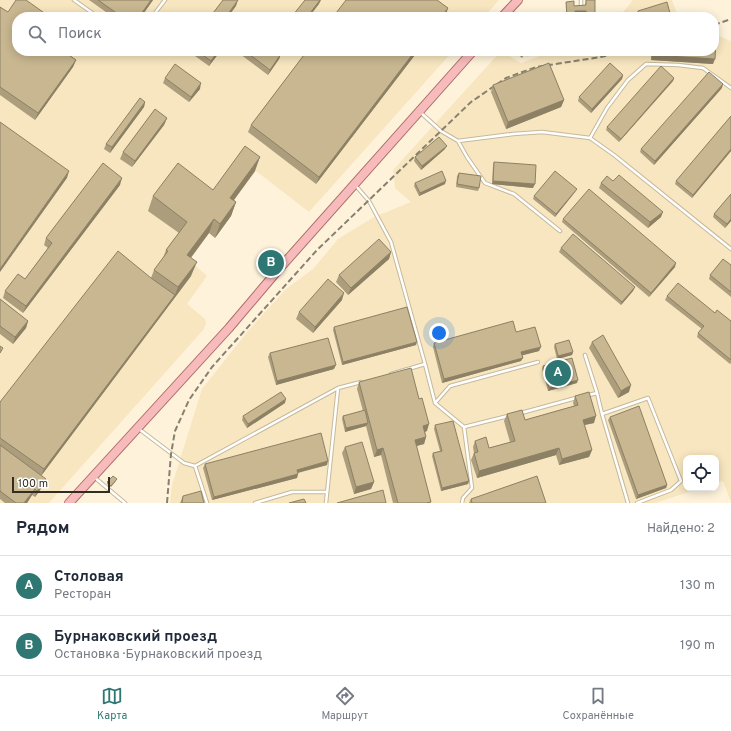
<!DOCTYPE html>
<html lang="ru">
<meta charset="utf-8">
<style>
:root{--surface:#fff;--page:#f6f6f7;--text:#1f2937;--muted:#747a83;--line:#e0e1e3;--accent:#2e7772}
body{margin:0;font-family:Overpass,sans-serif;background:var(--page);color:var(--text)}
.controls{position:absolute;right:12px;bottom:12px;display:grid;overflow:hidden;border-radius:8px;box-shadow:0 2px 10px #0003}
.controls button{width:36px;height:36px;display:grid;place-items:center;padding:0;border:0;border-bottom:1px solid var(--line);background:var(--surface);color:var(--text);font:20px sans-serif}
.scale{position:absolute;left:12px;bottom:10px;width:98px;box-sizing:border-box;padding-left:4px;border:2px solid #322d21;border-top:0;font-size:11px;line-height:14px;white-space:nowrap;color:#322d21;-webkit-text-stroke:3px #fff;paint-order:stroke}
.you{position:absolute;left:439px;top:333px;width:14px;height:14px;margin:-10px;border:3px solid #fff;border-radius:50%;background:#1a73e8;box-shadow:0 0 0 6px #1a73e833}
.badge{display:grid;place-items:center;width:26px;height:26px;border-radius:50%;background:var(--accent);color:#fff;font-size:13px;font-weight:700}
.pin{position:absolute;translate:-50% -50%;border:2px solid #fff;box-shadow:0 1px 4px #0006}
.list{margin:0;padding:0;list-style:none}
h2{display:flex;justify-content:space-between;align-items:center;height:52px;margin:0;padding:0 16px;font-size:17px}
h2 small{font-size:13px;font-weight:400;color:var(--muted)}
.list li{display:grid;grid-template-columns:26px 1fr auto;gap:12px;align-items:center;box-sizing:border-box;height:60px;padding:0 16px;border-top:1px solid var(--line)}
.list b{display:block;font-size:15px;white-space:nowrap}
.list p{margin:0;font-size:13px;white-space:nowrap;color:var(--muted)}
.list em{font-size:13px;font-style:normal;color:var(--muted)}
.icon{flex:none;width:22px;height:22px;fill:none;stroke:currentColor;stroke-width:2;stroke-linecap:round;stroke-linejoin:round}
.map{position:relative;flex:none;width:731px;height:503px;overflow:hidden}
.search{position:absolute;background:var(--surface);box-shadow:0 2px 10px #0003;left:12px;right:12px;top:12px;height:44px;display:flex;align-items:center;gap:10px;box-sizing:border-box;padding:0 14px;border-radius:16px;color:var(--muted);font-size:15px}
.sheet{height:172px;background:var(--surface)}
nav{display:flex;justify-content:space-around;align-items:center;box-sizing:border-box;height:56px;border-top:1px solid var(--line);background:var(--surface);font-size:11px;color:var(--muted)}
nav a{display:grid;justify-items:center;gap:2px}
nav .on{color:var(--accent)}
.map>svg:first-child{display:block}
.built{fill:#f7e6bf}
.lines{fill:none;stroke-linecap:round;stroke-linejoin:round}
.lane-casing{stroke:#c6b99b;stroke-width:4.5}
.primary-casing{stroke:#ae6c69;stroke-width:10}
.lane{stroke:#fff;stroke-width:2.5}
.primary{stroke:#f7bbbc;stroke-width:8}
.rail{stroke:#88806f;stroke-width:2;stroke-dasharray:6 3;stroke-linecap:butt}
.wall{fill:#ac9d7c}
.shaded-wall{fill:#8c8065}
.building{fill:#c8b790;stroke:#8c8065}
</style>
<div class="map">
<svg width="731" height="503" viewBox="0 0 731 503">
<rect width="100%" height="100%" fill="#fef3da"/>
<path class="built" d="M0 0H499L484 17H17V51H453L309 212 256 171 189 260 207 276 187 304 205 319 206 323 204 329 49 503H0Z
M633 0H672L678 17H619Z
M714 34 731 41V502L723 481 716 483V458H686V488H701L655 503H170L172 485 202 389 248 331 286 289 313 269 338 239 374 217 411 202 395 188 393 170 501 51 521 63 553 51H714Z"/>
<g class="lines">
<defs>
<path id="lane" d="M74 0 98 17
M581 7V0
M509 13 530 17
M152 17 165 0
M580 17V13
M524 51 528 54 531 51
M420 112 441 131 458 141 513 134 542 132 590 138 614 155 731 249
M590 138 607 108 628 80 646 64 678 65 703 68 731 88
M458 141 467 157 485 183 514 194 560 231
M356 186 369 201 391 242 425 364
M585 355 597 393
M391 374 425 364 435 403 464 427 472 488 463 498 462 503
M589 395 597 393 602 414 628 503
M435 403 450 386 538 362
M521 413 576 398
M602 414 648 398 681 481 671 490 637 503
M464 427 508 416
M139 429 184 463 195 466
M94 477 125 503
M207 503 195 466 338 388
M255 503 292 492H327
M326 503 338 388 361 382"/>
<path id="primary" d="M502 17 518 0
M69 503 229 328 279 269 473 51"/>
</defs>
<use href="#lane" class="lane-casing"/>
<use href="#primary" class="primary-casing"/>
<use href="#lane" class="lane"/>
<use href="#primary" class="primary"/>
<path class="rail" d="M714 25 731 19
M167 503 171 454 175 431 189 400 212 367 317 250 471 102 506 78 536 67 601 57 625 51"/>
</g>
<path class="wall" d="M89 0H153L141 17H113Z
M586 0 595 15V16L586 17V12L575 13V17H567L566 3V2L574 6 585 5Z
M0 7 8 12 17 17 76 60 73 67 35 120 0 95Z
M638 11 671 17H636Z
M188 51H219V53L209 66Z
M236 51H277L281 54 279 59 268 75Z
M307 51H418L316 184 248 132 251 125Z
M514 51H527L522 58Z
M651 51H714L713 64 651 60Z
M623 75 622 79 591 113 578 101 579 97Z
M165 78 200 89 189 102 163 83Z
M674 78 673 81 619 142 606 130 607 127Z
M493 85 564 100 561 107 506 129 491 92Z
M722 88 654 165 640 152 641 149Z
M145 102 144 107 110 153 104 149 106 144Z
M731 116V151L692 198 675 184 676 181Z
M167 118 164 125 132 167 120 159 123 152Z
M445 149 421 170 414 161 415 157Z
M494 162 533 188 492 184 493 165Z
M255 171 234 200 236 202 231 216 215 238 209 233 191 258V276L41 476 46 479 43 486 35 497 32 495 27 503H5L0 499V402L151 278 154 270 163 258 166 250 179 233 148 211 153 196 213 190Z
M459 173 479 188 478 191 456 187 457 176Z
M613 181 661 217 648 228 599 188 601 183Z
M415 183 445 184 419 196 414 186Z
M120 185 23 313 3 298 5 291 25 279 48 248 44 245 46 238Z
M575 192 555 217 533 199 534 196Z
M731 194V221L725 228 713 217 714 214Z
M563 219 675 267 649 297 562 222Z
M561 248 635 287 633 291 621 305 559 252Z
M391 252 389 259 348 295 336 282 339 275Z
M731 265V297L709 279 710 275Z
M667 296 731 321V363L730 364 697 337 698 333 702 329 665 300Z
M0 299 28 321 26 328 13 344 0 334Z
M342 300 313 333 296 319 299 312Z
M334 327 416 345 342 365 333 330Z
M516 332 539 351 522 355 521 361 442 383 433 347 434 343Z
M592 342 629 392 618 398 589 348Z
M555 344 573 352 572 355 557 359 554 347Z
M270 353 334 369 276 385 268 357Z
M543 366 577 383 548 391 542 369Z
M359 382 427 431 425 432 426 437 424 444 416 446 431 502 430 503H393L381 455 374 457 366 426 345 432 342 419 343 416 363 411 357 389Z
M575 396 594 423 584 425 592 450 589 457 559 465 556 455 477 478 471 460 474 453 473 447 475 441 489 448 510 442 504 421 507 414 525 420 574 406 573 403Z
M285 403 247 428 242 420 243 416Z
M610 417 667 485 666 488 636 499 608 420Z
M435 425 469 481 468 484 441 491 432 456 433 453 440 451 434 429Z
M345 447 374 482 371 489 354 494 342 453Z
M205 464 327 465 298 473 297 478 212 500 203 468Z
M116 481 111 487 107 484V482Z
M183 496 204 503H180Z
M471 499 546 503H469Z"/>
<path class="shaded-wall" d="M151 0H153L141 17H139Z
M238 0 236 6 228 17V14Z
M320 0H321L319 4 309 17H307Z
M448 8 446 15 444 17H441Z
M575 11H586V12L574 13Z
M587 15H595V16L586 17Z
M218 51H219V53L209 66 211 61Z
M415 51H418L316 184 319 177Z
M281 54 279 59 268 75 270 70Z
M652 55 715 59 713 64 651 60Z
M76 60 73 67 35 120 38 113Z
M623 75 622 79 591 113 592 109Z
M674 78 673 81 619 142 621 139Z
M201 83 200 89 189 102 191 97Z
M723 84 722 88 654 165 655 161Z
M564 100 561 107 506 129 508 122Z
M145 102 144 107 110 153 112 147Z
M167 118 164 125 132 167 135 161Z
M447 146 445 149 421 170 422 166Z
M731 149V151L692 198 693 195Z
M260 157 255 171 225 212 230 198Z
M69 171 67 178 0 272V269Z
M122 178 120 185 23 313 26 306Z
M446 181 445 184 419 196 420 193Z
M493 181 535 184 533 188 492 184Z
M577 189 575 192 555 217 556 214Z
M236 202 231 216 215 238 220 224Z
M663 212 661 217 648 228 650 222Z
M214 219 209 233 182 269 187 255Z
M731 219V221L725 228 727 224Z
M391 252 389 259 348 295 351 288Z
M197 262 191 276 41 476 44 469 175 295 178 287Z
M676 263 675 267 649 297 651 293Z
M635 287 633 291 621 305 622 302Z
M344 293 342 300 313 333 315 327Z
M28 321 26 328 13 344 15 337Z
M417 342 416 345 342 365 343 362Z
M541 347 539 351 520 356 521 352Z
M573 352 572 355 557 359 558 356Z
M523 358 521 361 442 383 444 379Z
M336 365 334 369 276 385 277 381Z
M578 380 577 383 548 391 549 388Z
M631 385 629 392 618 398 621 391Z
M286 399 285 403 247 428 248 424Z
M596 416 594 423 580 426 583 420Z
M368 423 366 426 345 432 346 428Z
M429 424 427 431 421 433 423 426Z
M426 437 424 444 413 447 415 440Z
M383 448 381 455 374 457 377 450Z
M559 448 556 455 477 478 479 471Z
M592 450 589 457 559 465 562 459Z
M328 461 327 465 296 473 297 470Z
M298 474 297 478 212 500 214 497Z
M46 479 43 486 35 497 37 491Z
M469 481 468 484 441 491 442 488Z
M374 482 371 489 354 494 356 487Z
M667 485 666 488 636 499 638 495Z
M35 489 32 495 27 503H24Z"/>
<path class="building" d="M16 0H26L50 17H17V51H63L76 60 38 113 0 87V7L8 12Z
M98 0H151L139 17H122Z
M223 0H238L228 14 231 17H210Z
M305 0H320L307 17H297L293 15Z
M346 0H437L448 8 441 17H333Z
M586 0H595V15H587L586 11H575V17H567L566 2 574 1V6L586 5Z
M667 2 671 17H639L638 11Z
M714 39H716L715 59 652 55 653 51H714Z
M197 51H218L211 61Z
M245 51H277L281 54 270 70Z
M307 51H415L319 177 251 125Z
M516 51H527L523 56Z
M549 63 564 100 508 122 493 85Z
M610 63 623 75 592 109 579 97Z
M175 64 201 83 191 97 165 78Z
M661 66 674 78 621 139 607 127Z
M709 72 723 84 655 161 641 149Z
M140 98 145 102 112 147 106 144Z
M155 109 167 118 135 161 123 152Z
M731 116V149L693 195 676 181Z
M0 122 69 171 0 269Z
M439 137 447 146 422 166 415 157Z
M245 146 260 157 230 198 236 202 220 224 214 219 187 255 197 262 178 287 154 270 168 251 166 250 187 222 153 196 178 163 213 190Z
M494 162 536 165 535 184 493 181Z
M103 163 122 178 26 306 5 291 18 274 25 279 52 243 46 238Z
M442 171 446 181 420 193 415 183Z
M555 171 577 189 556 214 534 196Z
M459 173 481 176 479 188 457 184Z
M619 175 663 212 650 222 601 183 607 176 613 181Z
M589 189 676 263 651 293 563 219Z
M731 194V219L727 224 714 214Z
M573 234 635 287 622 302 561 248Z
M379 239 391 252 351 288 339 275Z
M118 251 151 278 175 295 44 469 0 438V402Z
M723 259 731 265V292L710 275Z
M328 279 344 293 315 327 299 312Z
M678 283 715 313 717 310 731 321V360L698 333 704 326 667 296Z
M0 299 28 321 15 337 0 326Z
M407 307 417 342 343 362 334 327Z
M513 321 516 332 535 327 541 347 521 352 523 358 444 379 434 343Z
M603 335 631 385 621 391 592 342Z
M328 338 336 365 277 381 270 353Z
M569 340 573 352 558 356 555 344Z
M0 346 3 348 0 353Z
M572 358 578 380 549 388 543 366Z
M411 368 419 399 422 398 429 424 423 426 426 437 415 440 431 502 426 503H398L383 448 377 450 359 382Z
M281 392 286 399 248 424 243 416Z
M589 392 596 416 583 420 592 450 562 459 559 448 479 471 474 453 478 452 475 441 486 437 489 448 515 441 507 414 522 410 525 420 578 405 575 396Z
M639 406 667 485 638 495 610 417Z
M365 410 368 423 346 428 343 416Z
M453 421 469 481 442 488 433 453 442 451 435 425Z
M321 433 328 461 297 470 298 474 214 497 205 464Z
M362 442 374 482 356 487 345 447Z
M0 445 46 479 37 491 35 489 24 503H16L0 491V492Z
M113 476 117 479 111 486 107 482Z
M537 476 546 503H472L471 499Z
M383 490 386 503H337Z
M201 491 204 503H182L183 496Z
M304 499 306 503H289Z"/>
</svg>
<div class="controls">
<button><svg class="icon" aria-label="locate" viewBox="0 0 24 24"><circle cx="12" cy="12" r="6"/><path d="M12 2v4M12 18v4M2 12h4M18 12h4"/></svg></button>
</div>
<div class="scale">100 m</div>
<div class="you"></div>
<div class="pin badge" style="left:558px;top:373px">A</div>
<div class="pin badge" style="left:271px;top:263px">B</div>
<div class="search"><svg class="icon" aria-label="search" viewBox="0 0 24 24"><circle cx="10" cy="10" r="6"/><path d="M15 15l6 6"/></svg>Поиск</div>
</div>
<section class="sheet">
<h2>Рядом<small>Найдено: 2</small></h2>
<ul class="list">
<li><span class="badge">A</span><div><b>Столовая</b><p>Ресторан</p></div><em>130 m</em></li>
<li><span class="badge">B</span><div><b>Бурнаковский проезд</b><p>Остановка · Бурнаковский проезд</p></div><em>190 m</em></li>
</ul>
</section>
<nav>
<a class="on"><svg class="icon" aria-label="map" viewBox="0 0 24 24"><path d="M3 6l6-2 6 2 6-2v14l-6 2-6-2-6 2zM9 4v14M15 6v14"/></svg>Карта</a>
<a><svg class="icon" aria-label="directions" viewBox="0 0 24 24"><path d="M12 3l9 9-9 9-9-9zM9 14v-3h6M13 9l2 2-2 2"/></svg>Маршрут</a>
<a><svg class="icon" aria-label="saved" viewBox="0 0 24 24"><path d="M7 4h10v16l-5-4-5 4z"/></svg>Сохранённые</a>
</nav>
